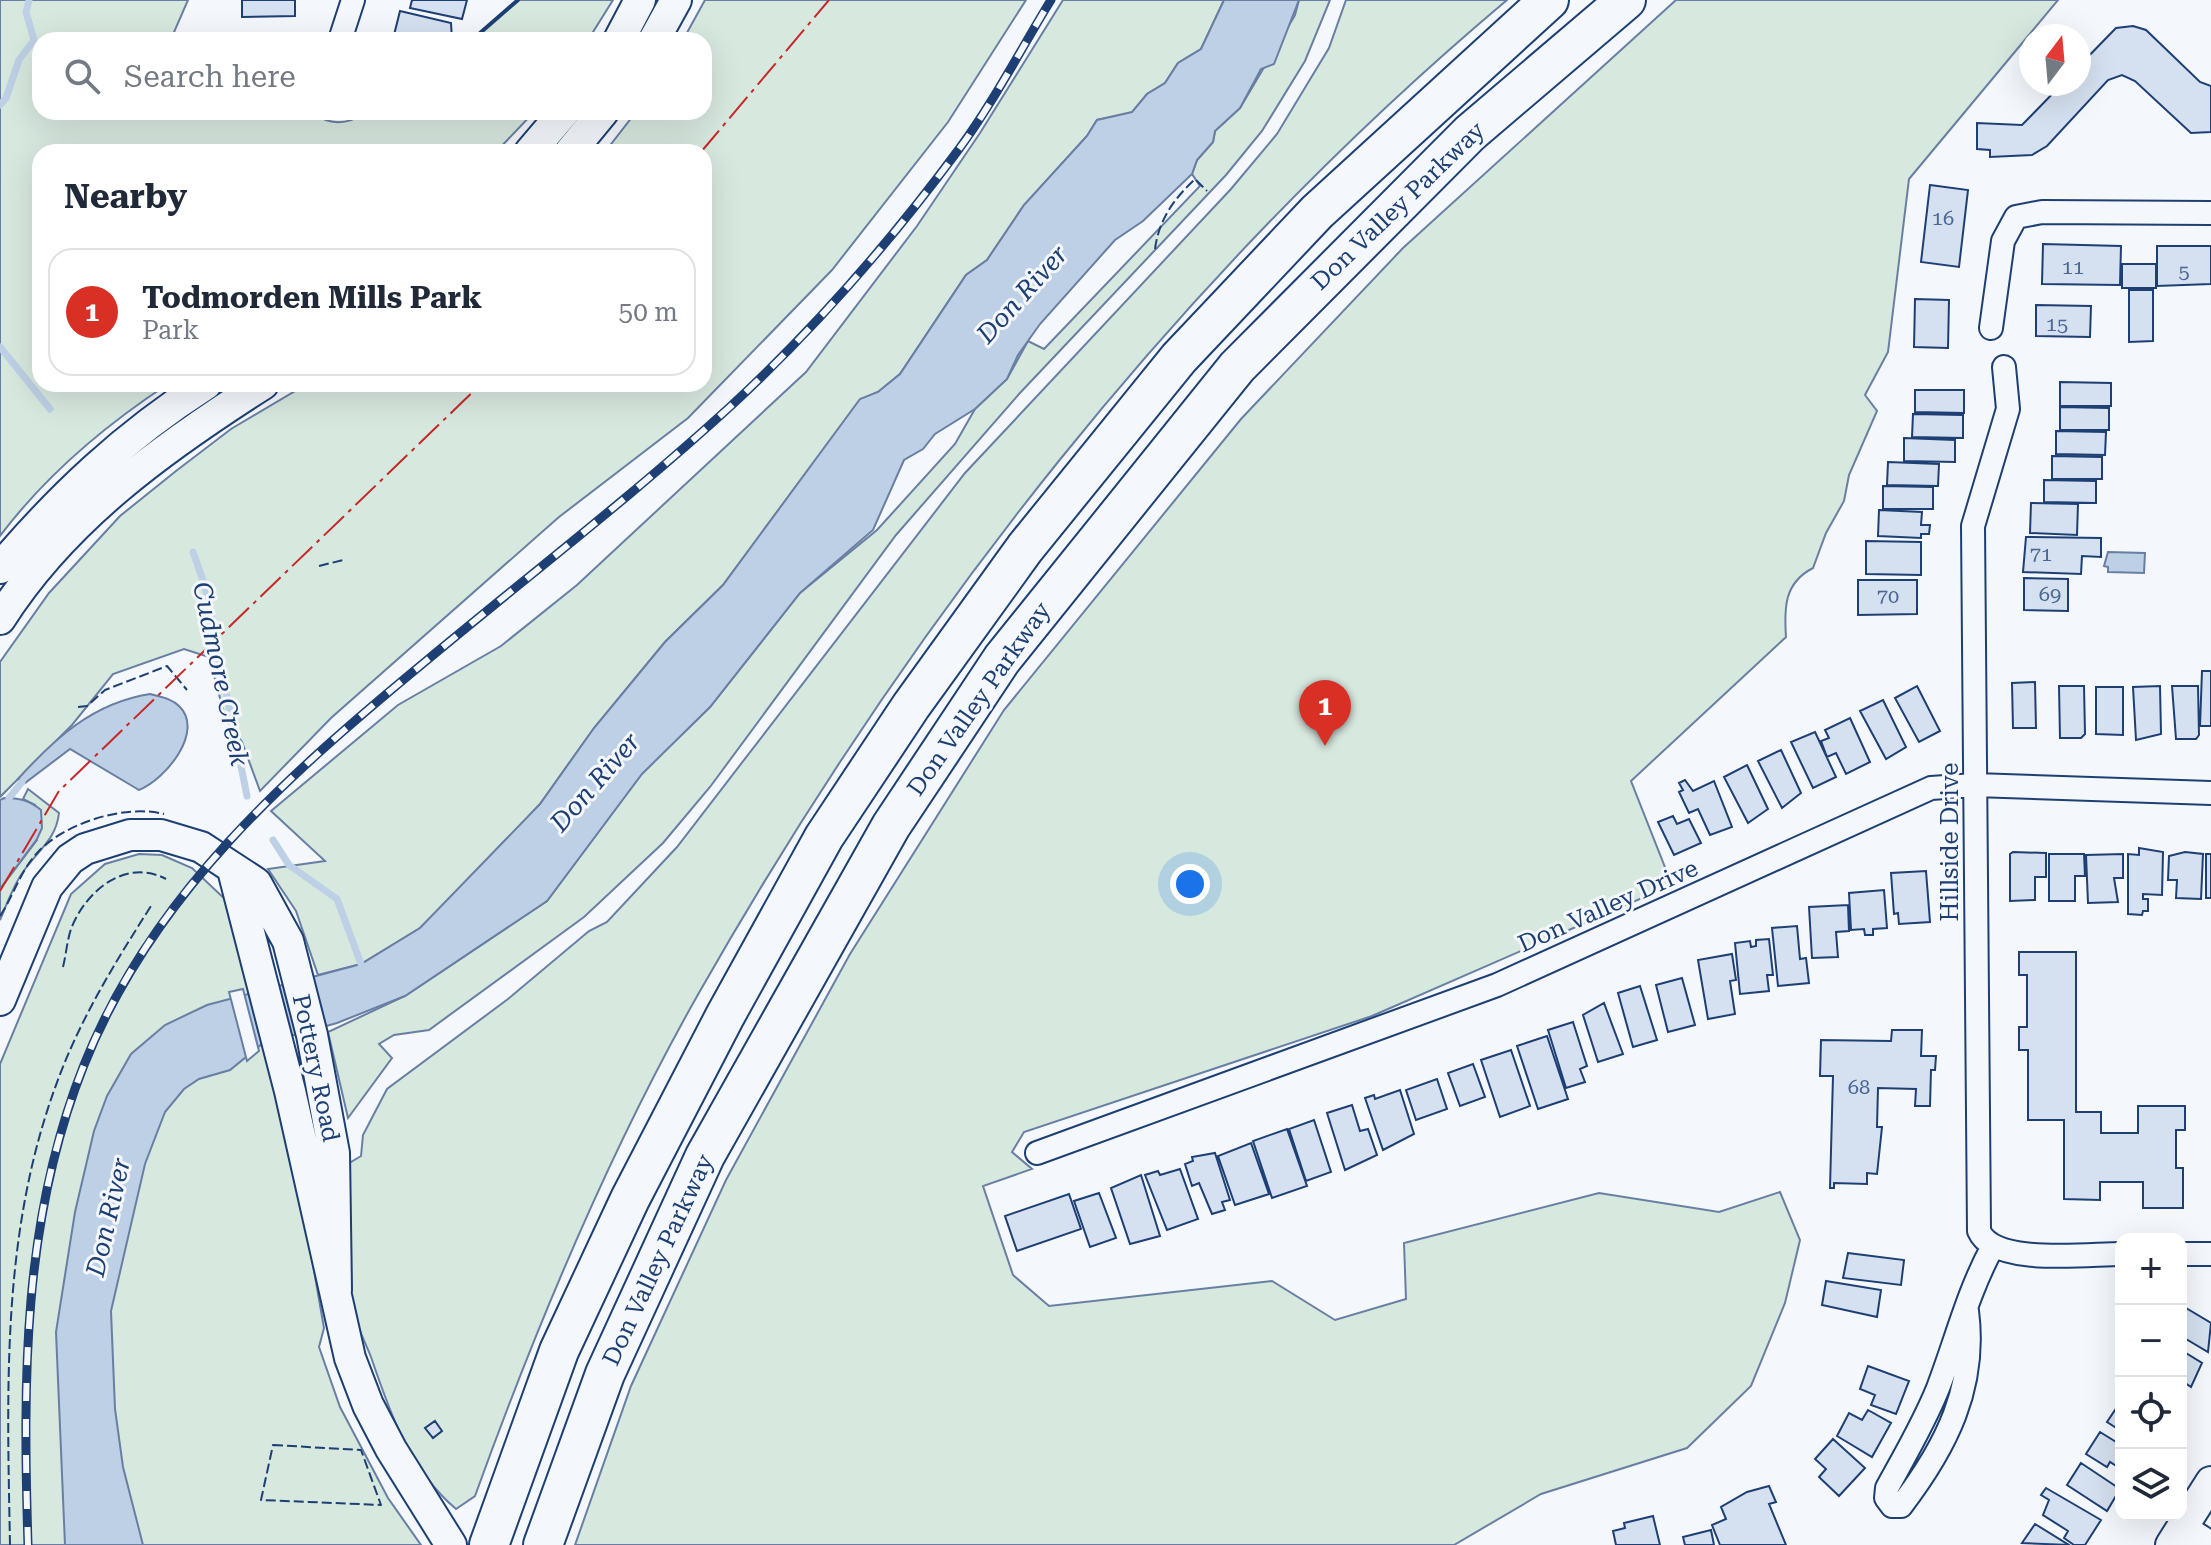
<!DOCTYPE html>
<meta charset="utf-8">
<style>
:root{--surface:#fff;--page:#f6f6f7;--text:#1f2937;--muted:#747a83;--line:#e0e1e3;--accent:#d93025}
body{margin:0;font-family:"Roboto Serif",serif;background:var(--page);color:var(--text)}
.controls{position:absolute;right:24px;bottom:24px;display:grid;overflow:hidden;border-radius:16px;box-shadow:0 8px 32px #0002}
.controls button{width:72px;height:72px;display:grid;place-items:center;padding:0;border:0;border-bottom:2px solid var(--line);background:var(--surface);color:var(--text);font:40px sans-serif}
.compass{position:absolute;left:2019px;top:24px;width:72px;height:72px;border-radius:50%;background:var(--surface);box-shadow:0 8px 32px #0002;rotate:16deg}
.you{position:absolute;left:1190px;top:884px;width:28px;height:28px;margin:-20px;border:6px solid #fff;border-radius:50%;background:#1a73e8;box-shadow:0 0 0 12px #1a73e833}
.badge{display:grid;place-items:center;width:52px;height:52px;border-radius:50%;background:var(--accent);color:#fff;font-size:26px;font-weight:700}
.pin{position:absolute;translate:-50% -66px;filter:drop-shadow(0 2px 4px #0008)}
.pin::after{content:'';position:absolute;top:42px;width:28px;height:24px;background:inherit;clip-path:polygon(0 0,100% 0,50% 100%)}
.list{margin:0;padding:0;list-style:none}
h2{display:flex;justify-content:space-between;align-items:center;height:104px;margin:0;padding:0 32px;font-size:34px}
h2 small{font-size:26px;font-weight:400;color:var(--muted)}
.list li{display:grid;grid-template-columns:52px 1fr auto;gap:24px;align-items:center;box-sizing:border-box;height:128px;margin:0 16px 16px;padding:0 16px;border:2px solid var(--line);border-radius:24px}
.list b{display:block;font-size:30px;white-space:nowrap}
.list p{margin:0;font-size:26px;white-space:nowrap;color:var(--muted)}
.list em{font-size:26px;font-style:normal;color:var(--muted)}
.icon{flex:none;width:44px;height:44px;fill:none;stroke:currentColor;stroke-width:2;stroke-linecap:round;stroke-linejoin:round}
.map{position:relative;flex:none;width:2211px;height:1545px;overflow:hidden}
.search{position:absolute;background:var(--surface);box-shadow:0 8px 32px #0002;left:32px;top:32px;width:680px;height:88px;display:flex;align-items:center;gap:20px;box-sizing:border-box;padding:0 28px;border-radius:24px;color:var(--muted);font-size:30px}
.panel{position:absolute;background:var(--surface);box-shadow:0 8px 32px #0002;left:32px;top:144px;width:680px;height:248px;border-radius:24px}
.map>svg:first-child{display:block}
.green{fill:#d7e8df;stroke:#687fa3;stroke-width:2}
.water{fill:#bed0e5;stroke:#687fa3;stroke-width:2}
.pier{fill:#f4f7fb;stroke:#687fa3;stroke-width:2}
.lines{fill:none;stroke-linecap:round;stroke-linejoin:round}
.stream{stroke:#bed0e5;stroke-width:7}
.building{fill:#d5e0f0;stroke:#1d3f73;stroke-width:2}
.street-casing{stroke:#1d3f73;stroke-width:26}
.secondary-casing{stroke:#1d3f73;stroke-width:34}
.highway-casing{stroke:#1d3f73;stroke-width:42}
.street{stroke:#f4f7fb;stroke-width:22}
.secondary{stroke:#f4f7fb;stroke-width:30}
.highway{stroke:#f4f7fb;stroke-width:38}
.rail-casing{stroke:#1d3f73;stroke-width:9}
.rail{stroke:#f4f7fb;stroke-width:6;stroke-dasharray:18;stroke-linecap:butt}
.fence{stroke:#1d3f73;stroke-width:2;stroke-dasharray:10 4;stroke-linecap:butt}
.wall{stroke:#1d3f73;stroke-width:4}
.power{stroke:#c62828;stroke-width:2;stroke-dasharray:28 6 4 6;stroke-linecap:butt}
.labels{text-anchor:middle;dominant-baseline:central;stroke-width:6;stroke-linejoin:round;paint-order:stroke}
.number-label{font-size:20px;fill:#4b6792}
.street-label{font-size:24px;fill:#1d3f73;stroke:#f4f7fb}
.water-label{font-size:26px;font-style:italic;fill:#1d3f73;stroke:#f4f7fb}
</style>
<div class="map">
<svg width="2211" height="1545" viewBox="0 0 2211 1545">
<rect width="100%" height="100%" fill="#f4f7fb"/>
<path class="green" d="M0 0H188L171 39 218 33 320 35 318 40H40V112H313C330 127 349 124 367 112H534L496 152H40V384H168C104 426 46 475 0 536Z
M518 0H613L588 40H472Z
M705 0H1026L948 122 832 270 688 418 559 517 331 718 260 791 242 742 226 720 209 657 184 649 113 674 72 725 0 797V662L49 593 120 516 176 471 231 429 307 384H704V152H605L636 112H704V40H683Z
M1063 0H1224L1201 49 1178 63 1165 83 1147 94 1132 113 1097 120 1087 136 1024 205 987 260 966 275 900 374 878 392 860 400 723 585 665 642 594 728 540 804 500 848 420 928 361 964 318 975 296 911 268 869 325 861 271 811 398 705 501 646 577 585 806 372 917 226 980 133Z
M1299 0H1330L1305 61 1262 131 1226 175 1019 394 896 535 710 787 663 843 584 917 429 1030 394 1035 379 1044 392 1058 348 1118 328 1032 405 996 547 901 642 773 710 707 800 593 877 530 955 444 975 409 1007 379 1028 341 1044 349 1200 186 1192 174 1197 160 1213 142 1215 131 1240 108 1295 15Z
M1346 0H1507C1180 275 911 620 700 991 609 1151 537 1324 475 1496L456 1509C409 1469 390 1413 371 1357 366 1344 359 1331 355 1317 343 1270 347 1214 346 1165L361 1156 363 1135 387 1089 508 999 589 931 607 922 677 847 965 473 1231 189 1277 134 1329 48Z
M1676 0H2058L1909 179 1888 352 1865 395 1877 411 1849 475 1844 501 1826 533 1813 568C1784 583 1784 608 1786 637L1631 781 1672 885 1372 1016 1024 1132 1012 1152 1032 1169 983 1186 1013 1275 1049 1306 1272 1281 1335 1320 1406 1299 1404 1243 1599 1193 1719 1212 1780 1192 1800 1240 1785 1303 1751 1386 1687 1448 1541 1494 1454 1545H575L631 1386 726 1180 850 954 1004 710 1241 419 1403 248Z
M28 789 59 813C56 840 38 850 23 872 13 886 7 904 0 920V889L37 840 35 805 23 799Z
M139 854 162 855 192 868 227 901 286 1110 324 1328 319 1347 340 1407 388 1498 421 1545H0V1064L71 894 105 864Z"/>
<path class="water" d="M1224 0H1299L1274 64 1261 69 1240 108 1215 131 1213 142 1197 160 1192 174 1143 221 1115 240 1040 324 1018 355 1007 379 975 409 935 434 923 449 904 460 873 530 800 593 710 707 642 774 547 901 405 996 337 1023 262 1044 230 1070 199 1079 184 1089 165 1112 145 1164 111 1311 115 1409 123 1467 143 1545H65L56 1332 75 1212 94 1131 107 1096 131 1054 165 1025 207 1005 361 964 420 928 540 804 594 728 665 642 723 585 860 399 878 392 900 374 966 275 987 260 1024 205 1087 136 1097 120 1132 112 1147 94 1165 83 1178 63 1201 49Z
M2108 552 2145 553 2144 573 2108 572V567L2104 566Z
M150 694C160 697 171 698 179 706 205 731 166 779 139 790L70 749 25 783 18 779C55 738 93 703 150 694Z
M4 798C19 798 29 800 41 810L42 828 37 839 0 889V800Z"/>
<path class="pier" d="M243 989 259 1051 247 1061 229 992Z"/>
<g class="lines">
<path class="stream" d="M0 105 6 98 19 60 34 40 26 12 29 0
M0 347 50 409
M193 552 205 586 247 796
M9 798 22 782
M273 840 289 865 337 899 361 964"/>
</g>
<path class="building" d="M242 0H295V16L242 17Z
M412 0H467L462 19 410 8Z
M400 11 451 23 452 40 393 39Z
M2133 26 2146 30 2200 82 2211 86V132L2191 133 2135 81 2122 75 2108 80 2047 146 2032 155 1990 157V150L1977 149V123L2022 125 2062 84H2079V66L2116 28Z
M1930 185 1968 190 1959 267 1921 262Z
M2043 244 2121 246 2120 285 2042 284Z
M2157 246H2211V284L2157 286Z
M2122 264H2156V288H2122Z
M2129 290H2153V341L2129 342Z
M1915 299 1949 300 1948 348 1914 347Z
M2036 305 2091 306 2090 337 2036 336Z
M2060 382 2111 383V406H2060Z
M1915 390H1964V413L1915 412Z
M2060 407 2109 408V430H2060Z
M1913 414 1963 415V438L1912 437Z
M2056 431 2106 432 2105 455 2056 454Z
M1904 438 1955 440V462L1904 461Z
M2052 456 2102 457V479H2052Z
M1888 462 1939 464 1938 486 1887 485Z
M2044 480 2096 481V503L2044 502Z
M1883 486 1933 487V509H1883Z
M2031 503 2078 504 2077 535 2030 533Z
M1879 510 1922 512 1921 525H1930L1929 534H1921V538L1878 536Z
M2026 537 2101 538V557L2082 556 2081 574 2023 572Z
M1866 541 1921 542V575L1866 574Z
M2024 578 2068 579V611L2024 610Z
M1858 580H1917V614L1858 615Z
M2202 671H2211V726H2200Z
M2035 682 2036 728H2013L2012 683Z
M1917 686 1940 731 1919 742 1895 698Z
M2059 686H2084L2085 734 2081 738H2060Z
M2160 686 2161 734 2136 740 2133 687Z
M2172 686H2198L2199 735 2196 739H2176Z
M2096 687H2123V735L2096 734Z
M1883 700 1906 747 1886 759 1860 711Z
M1850 718 1870 762 1846 774 1836 753 1827 757 1821 741 1829 738 1825 730Z
M1815 732 1836 777 1813 788 1791 742Z
M1781 750 1801 793 1782 808 1758 761Z
M1747 765 1768 809 1748 823 1724 777Z
M1685 780 1693 791 1714 781 1732 827 1710 835 1698 809 1689 813 1679 792 1683 790 1679 783Z
M1673 816 1677 824 1689 819 1701 843 1674 855 1658 822Z
M2139 848 2163 852 2162 895 2143 894V899H2148V911H2143L2142 915 2128 914V854L2139 855Z
M2013 852 2046 853V877H2035V900L2010 901V854Z
M2185 852 2203 854 2201 899 2176 898 2177 880H2168L2169 856Z
M2049 854H2084L2085 876H2075V901H2049Z
M2123 854V878H2114L2118 902 2088 903 2086 855Z
M2206 854H2211V898H2206Z
M1926 871 1930 922 1899 924 1898 913 1894 914 1891 873Z
M1884 890 1887 928 1873 929V935H1865L1864 929 1851 930 1849 893Z
M1848 905 1849 931 1836 932 1838 957 1812 958 1809 907Z
M1797 926 1800 959 1806 958 1809 983 1778 986 1772 928Z
M1769 939 1773 975H1767L1769 991 1740 994 1735 943 1750 941 1751 947 1756 946V940Z
M2019 952H2076V1112H2101V1133H2138V1106H2185V1130H2176V1168H2183V1208H2143V1182H2100V1200L2064 1199V1120H2028V1050H2019V1027H2027V975H2019Z
M1732 954 1736 980 1730 981 1735 1014 1708 1019 1698 960Z
M1682 978 1695 1025 1668 1032 1656 985Z
M1640 986 1657 1040 1633 1047 1618 993Z
M1604 1003 1623 1054 1598 1062 1583 1015Z
M1573 1022 1587 1066 1580 1069 1585 1082 1566 1088 1548 1030Z
M1892 1030H1922L1921 1056H1936L1935 1070H1931L1930 1106H1915L1916 1089 1878 1088 1877 1127H1882L1877 1174 1867 1173V1184L1834 1183V1188H1830L1833 1076H1820L1821 1040 1891 1041Z
M1547 1036 1568 1099 1538 1109 1517 1046Z
M1511 1050 1530 1106 1500 1117 1481 1060Z
M1473 1064 1485 1097 1460 1106 1448 1073Z
M1437 1079 1447 1109 1416 1120 1406 1090Z
M1400 1090 1414 1134 1383 1150 1365 1098 1374 1095 1375 1099Z
M1352 1105 1360 1131 1368 1129 1377 1155 1345 1170 1327 1113Z
M1314 1120 1331 1172 1306 1181 1289 1129Z
M1287 1129 1307 1186 1272 1198 1253 1141Z
M1251 1143 1269 1194 1235 1205 1218 1156Z
M1215 1153 1230 1200 1222 1202 1225 1210 1212 1214 1199 1183 1192 1186 1185 1164 1193 1161 1192 1157Z
M1180 1169 1198 1219 1167 1230 1145 1175 1158 1171 1160 1175Z
M1141 1175 1160 1236 1130 1244 1111 1188Z
M1099 1193 1116 1238 1090 1247 1074 1201Z
M1069 1194 1081 1229 1017 1251 1005 1216Z
M1848 1253 1904 1260 1901 1285 1843 1278Z
M1826 1281 1881 1290 1877 1317 1822 1305Z
M2181 1305 2211 1323 2208 1352 2181 1336Z
M2181 1350 2202 1363 2191 1387 2181 1380Z
M1868 1366 1909 1381 1896 1414 1871 1405 1875 1395 1860 1389Z
M2121 1401V1431L2107 1422Z
M1868 1410 1891 1423 1872 1457 1837 1436 1849 1413 1862 1420Z
M435 1421 442 1431 433 1438 425 1428Z
M2100 1432 2121 1445V1469L2110 1462 2107 1467 2086 1454Z
M1833 1439 1865 1468 1839 1496 1819 1477 1826 1469 1815 1459Z
M2081 1463 2120 1489 2107 1511 2067 1485Z
M1769 1486 1776 1502 1769 1504 1786 1545H1720L1712 1525 1726 1519 1721 1507 1747 1492Z
M2046 1488 2101 1520 2085 1545H2074L2064 1538 2068 1531 2043 1515 2049 1500 2041 1495Z
M1653 1516 1660 1545H1616L1613 1531 1625 1528 1624 1523Z
M2035 1524 2069 1545 2022 1543Z
M1711 1530 1714 1545H1685L1683 1537Z"/>
<g class="lines">
<defs>
<path id="street" d="M340 40 353 0
M1991 328 2003 241 2016 217 2042 212 2211 213
M2004 367 2008 409 1973 526 1979 1231C1994 1266 2086 1254 2121 1254
M1037 1153 1497 985 1931 788 1975 785 2211 793
M2181 1254H2211
M1967 1311C1977 1387 1946 1447 1901 1506H1892L1886 1498 1887 1488C1905 1455 1924 1423 1938 1388 1956 1341 1968 1292 1992 1248"/>
<path id="secondary" d="M619 40 640 0
M654 40 676 0
M530 152 564 112
M570 152 603 112
M0 568C61 496 126 435 206 384
M0 619C64 518 164 447 263 384
M233 870 290 1091 350 1358 368 1405 391 1449 451 1545
M0 1000 47 887 70 859 85 849 130 835H161L201 847 256 883 288 941 312 1035 334 1153 336 1290
M2182 1529 2207 1545
M2171 1545 2211 1482"/>
<path id="highway" d="M489 1545 559 1351 630 1199 725 1016 824 837 911 706 1025 548 1179 358 1317 212 1549 0
M543 1545 605 1374 705 1156 891 826 1002 659 1237 367 1470 133 1626 0"/>
</defs>
<use href="#street" class="street-casing"/>
<use href="#secondary" class="secondary-casing"/>
<use href="#highway" class="highway-casing"/>
<use href="#street" class="street"/>
<use href="#secondary" class="secondary"/>
<use href="#highway" class="highway"/>
<defs>
<path id="rail" d="M28 1545C23 1381 22 1220 84 1065 152 894 288 775 426 661 528 576 635 494 733 404 816 327 891 241 959 149 993 103 1021 49 1051 0"/>
</defs>
<use href="#rail" class="rail-casing"/>
<use href="#rail" class="rail"/>
<path class="fence" d="M1155 249C1159 219 1174 199 1195 179L1207 191
M319 566 343 560
M78 707 87 706 105 690 167 666 187 690
M0 916C14 895 20 871 38 852 65 823 125 804 164 814
M63 967C66 955 67 941 71 929 86 890 126 858 166 879
M273 1445 361 1450 381 1505 261 1500Z
M10 1545C7 1385 1 1229 59 1077 82 1016 116 961 151 906"/>
<path class="wall" d="M472 40 518 0"/>
<path class="power" d="M701 152 829 0
M0 891 59 791 481 384"/>
</g>
<g class="labels">
<g class="number-label">
<text x="1943" y="218">16</text>
<text x="2073" y="267">11</text>
<text x="2184" y="271">5</text>
<text x="2057" y="324">15</text>
<text x="2041" y="554">71</text>
<text x="2050" y="594">69</text>
<text x="1888" y="596">70</text>
<text x="1859" y="1087">68</text>
</g>
<g class="street-label">
<text transform="translate(1398 206) rotate(-44)">Don Valley Parkway</text>
<text transform="translate(979 699) rotate(-55)">Don Valley Parkway</text>
<text transform="translate(1950 842) rotate(-90)">Hillside Drive</text>
<text transform="translate(1608 906) rotate(-24)">Don Valley Drive</text>
<text transform="translate(316 1068) rotate(78)">Pottery Road</text>
<text transform="translate(658 1260) rotate(-65)">Don Valley Parkway</text>
</g>
<g class="water-label">
<text transform="translate(1022 294) rotate(-48)">Don River</text>
<text transform="translate(221 674) rotate(78)">Cudmore Creek</text>
<text transform="translate(595 782) rotate(-49)">Don River</text>
<text transform="translate(108 1217) rotate(-77)">Don River</text>
</g>
</g>
</svg>
<div class="controls">
<button>+</button>
<button>−</button>
<button><svg class="icon" aria-label="locate" viewBox="0 0 24 24"><circle cx="12" cy="12" r="6"/><path d="M12 2v4M12 18v4M2 12h4M18 12h4"/></svg></button>
<button><svg class="icon" aria-label="layers" viewBox="0 0 24 24"><path d="M12 4l9 5-9 5-9-5zM3 14l9 5 9-5"/></svg></button>
</div>
<svg class="compass" viewBox="-18 -18 36 36"><path d="M0-13l5 13h-10z" fill="#e53935"/><path d="M0 13l5-13h-10z" fill="#747a83"/></svg>
<div class="you"></div>
<div class="pin badge" style="left:1325px;top:746px">1</div>
<div class="search"><svg class="icon" aria-label="search" viewBox="0 0 24 24"><circle cx="10" cy="10" r="6"/><path d="M15 15l6 6"/></svg>Search here</div>
<section class="panel">
<h2>Nearby<small></small></h2>
<ul class="list">
<li><span class="badge">1</span><div><b>Todmorden Mills Park</b><p>Park</p></div><em>50 m</em></li>
</ul>
</section>
</div>
